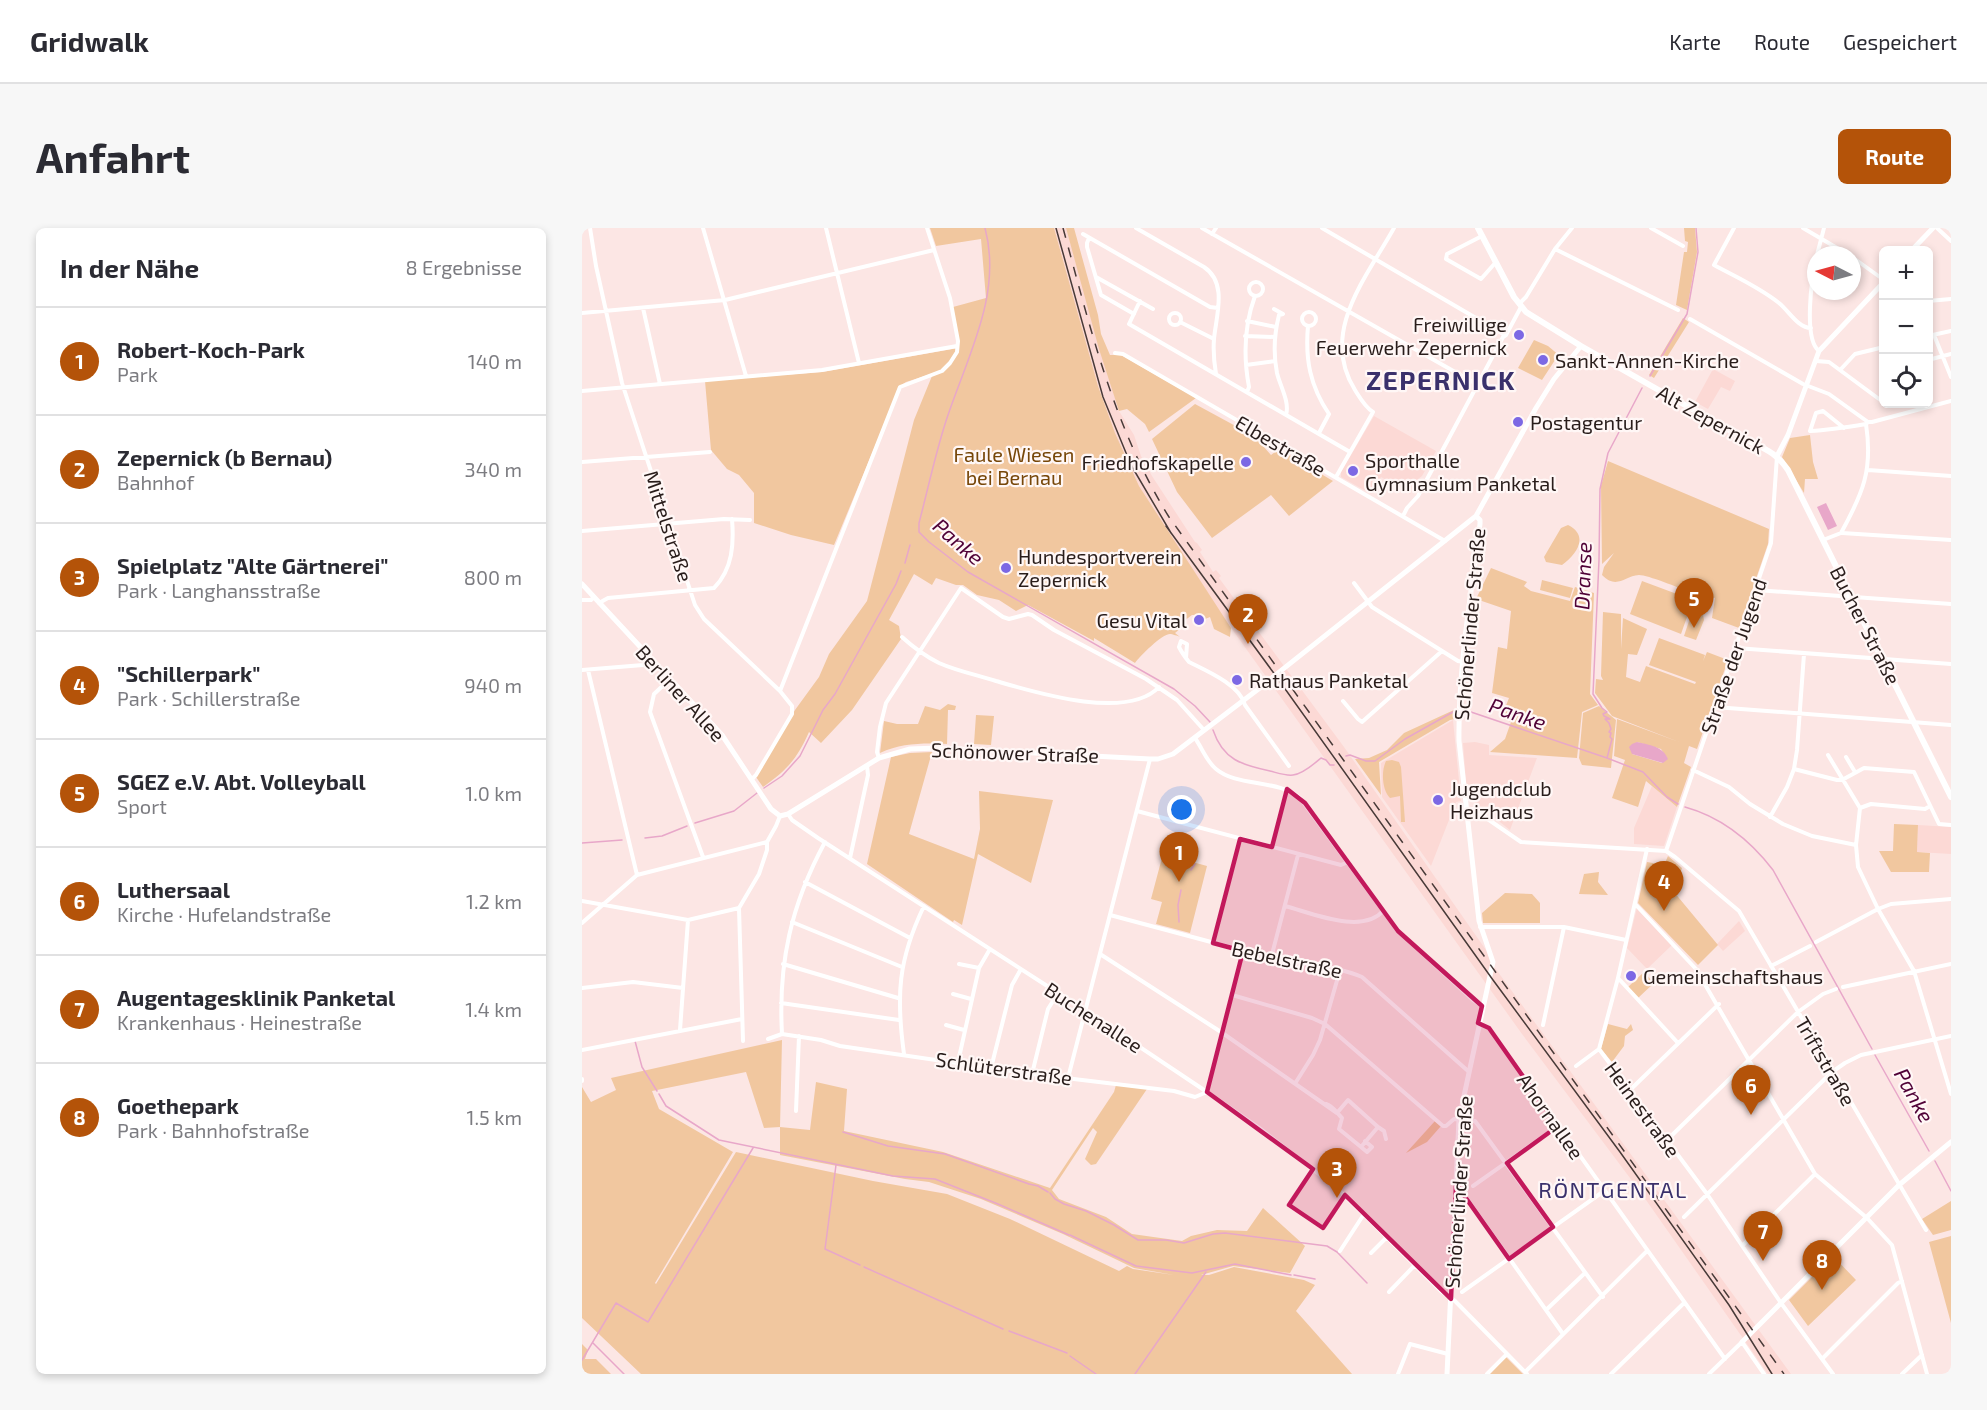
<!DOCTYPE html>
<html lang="de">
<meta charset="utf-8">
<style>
:root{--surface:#fff;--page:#f7f7f7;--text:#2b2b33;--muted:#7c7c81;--line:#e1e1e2;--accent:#b45309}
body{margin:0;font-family:"Exo 2",sans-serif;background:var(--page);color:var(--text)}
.controls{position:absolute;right:18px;top:18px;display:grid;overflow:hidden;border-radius:9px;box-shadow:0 3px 9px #0003}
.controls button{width:54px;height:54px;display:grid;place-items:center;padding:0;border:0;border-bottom:2px solid var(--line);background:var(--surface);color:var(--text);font:30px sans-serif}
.compass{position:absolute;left:1225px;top:18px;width:54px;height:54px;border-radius:50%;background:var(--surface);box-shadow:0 3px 9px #0003;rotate:276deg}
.you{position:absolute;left:600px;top:582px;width:21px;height:21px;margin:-15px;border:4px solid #fff;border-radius:50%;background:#1a73e8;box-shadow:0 0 0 9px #1a73e833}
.badge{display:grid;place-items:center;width:39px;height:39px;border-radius:50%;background:var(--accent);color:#fff;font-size:20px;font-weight:700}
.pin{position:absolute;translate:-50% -50px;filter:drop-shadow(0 2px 3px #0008)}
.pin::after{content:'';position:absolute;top:32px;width:21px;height:18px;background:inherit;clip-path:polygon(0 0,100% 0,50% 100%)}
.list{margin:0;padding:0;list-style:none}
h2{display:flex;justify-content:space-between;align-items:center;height:78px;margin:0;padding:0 24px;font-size:26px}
h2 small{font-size:20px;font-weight:400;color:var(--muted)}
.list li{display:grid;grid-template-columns:39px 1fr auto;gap:18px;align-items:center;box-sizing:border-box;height:108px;padding:0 24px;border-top:2px solid var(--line)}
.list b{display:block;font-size:22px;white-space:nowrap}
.list p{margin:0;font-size:20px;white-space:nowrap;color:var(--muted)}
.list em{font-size:20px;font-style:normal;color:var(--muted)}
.icon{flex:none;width:33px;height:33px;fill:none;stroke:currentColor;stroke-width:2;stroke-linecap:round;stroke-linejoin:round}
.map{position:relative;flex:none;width:1369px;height:1146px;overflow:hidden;border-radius:9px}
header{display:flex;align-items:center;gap:36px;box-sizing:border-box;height:84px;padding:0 30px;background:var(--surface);border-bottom:2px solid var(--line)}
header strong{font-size:28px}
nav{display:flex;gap:33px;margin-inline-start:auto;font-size:21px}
.intro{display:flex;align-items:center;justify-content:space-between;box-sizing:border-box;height:144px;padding:0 36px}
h1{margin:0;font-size:42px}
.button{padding:15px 27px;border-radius:9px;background:var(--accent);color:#fff;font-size:21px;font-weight:700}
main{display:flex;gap:36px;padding:0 36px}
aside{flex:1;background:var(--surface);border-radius:9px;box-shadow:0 3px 9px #0003}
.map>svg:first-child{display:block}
.built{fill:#fcd9d5}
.green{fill:#f1c79f;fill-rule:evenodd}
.water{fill:#e8a7c9}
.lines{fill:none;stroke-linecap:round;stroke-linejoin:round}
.stream{stroke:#e8a7c9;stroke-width:1.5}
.minor{stroke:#fff;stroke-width:4}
.tertiary{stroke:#fff;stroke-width:5}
.secondary{stroke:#fff;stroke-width:6}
.tram{stroke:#483a38;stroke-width:1.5}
.rail{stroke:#483a38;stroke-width:1.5;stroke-dasharray:10 10;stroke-linecap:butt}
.marked{fill:#c2185b;fill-opacity:0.2;stroke:#c2185b;stroke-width:4.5;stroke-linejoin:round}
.poi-dot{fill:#7c68e4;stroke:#fff7f6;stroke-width:2}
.labels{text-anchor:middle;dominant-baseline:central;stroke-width:4.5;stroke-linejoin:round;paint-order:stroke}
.poi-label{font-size:20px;fill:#291d1b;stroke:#fff7f6;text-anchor:start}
.street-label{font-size:20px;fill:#291d1b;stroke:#fff7f6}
.park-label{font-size:20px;fill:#774709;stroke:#fff7f6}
.water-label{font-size:21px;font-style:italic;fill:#500237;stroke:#fff7f6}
.quarter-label{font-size:22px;letter-spacing:1.5px;fill:#3a316c;stroke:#fff7f6}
.district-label{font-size:26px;font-weight:bold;letter-spacing:1.5px;fill:#3a316c;stroke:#fff7f6}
</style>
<header>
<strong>Gridwalk</strong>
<nav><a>Karte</a><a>Route</a><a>Gespeichert</a></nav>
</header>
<div class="intro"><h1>Anfahrt</h1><a class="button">Route</a></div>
<main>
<aside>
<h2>In der Nähe<small>8 Ergebnisse</small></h2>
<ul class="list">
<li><span class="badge">1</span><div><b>Robert-Koch-Park</b><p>Park</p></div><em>140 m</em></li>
<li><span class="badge">2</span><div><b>Zepernick (b Bernau)</b><p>Bahnhof</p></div><em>340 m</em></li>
<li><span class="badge">3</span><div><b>Spielplatz &quot;Alte Gärtnerei&quot;</b><p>Park · Langhansstraße</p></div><em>800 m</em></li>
<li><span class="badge">4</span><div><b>&quot;Schillerpark&quot;</b><p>Park · Schillerstraße</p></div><em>940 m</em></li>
<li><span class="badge">5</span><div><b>SGEZ e.V. Abt. Volleyball</b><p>Sport</p></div><em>1.0 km</em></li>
<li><span class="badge">6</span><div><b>Luthersaal</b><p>Kirche · Hufelandstraße</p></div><em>1.2 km</em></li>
<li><span class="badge">7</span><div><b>Augentagesklinik Panketal</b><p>Krankenhaus · Heinestraße</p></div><em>1.4 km</em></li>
<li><span class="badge">8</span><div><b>Goethepark</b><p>Park · Bahnhofstraße</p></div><em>1.5 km</em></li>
</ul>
</aside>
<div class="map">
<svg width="1369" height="1146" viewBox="0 0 1369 1146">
<rect width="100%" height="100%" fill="#fce6e4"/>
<path class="built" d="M472 0H484L537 183 552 207 559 228 570 248 613 314 615 315 620 322 618 324 631 344 634 342 639 348 637 350 762 519 904 722 908 733 1209 1146H1186L1057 962 940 806 627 369 557 258 532 203 508 135Z
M1131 141 1153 153 1148 163 1139 159 1126 181 1113 174Z
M792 188 854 223 840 248 836 251 828 266 799 249 789 266 759 249V244Z
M871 492 879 573 874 574 849 638 800 569 799 535Z
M893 514 907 517V527L955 530 928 602 885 568 881 515Z
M1070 558 1095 579 1082 618 1052 616V600Z
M1336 597 1369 599V626L1335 624Z
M1055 680 1090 717 1065 741 1045 720Z
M1157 693 1163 703 1141 723 1135 716Z"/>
<path class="green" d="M348 0H472L516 158 533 205 557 258 649 400 648 409 632 401 628 389 623 391 619 387H610L598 396V401L593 405 598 409C596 408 590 406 588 406 580 406 558 428 553 435L512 410V413L446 377 434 383 417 372 395 367 381 357H374L354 350 350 357 332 346 307 392 317 398 319 411 270 482 239 515 227 504C215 531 205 542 181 559L174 549 213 482 237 449 247 426 285 373 332 192 350 148 349 146 324 154 318 158 252 317 209 307 172 295V265L157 247 145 241 129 222 123 153 240 144 376 120 371 79 404 70 399 11 354 18Z
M484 0H492L516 87 519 106 528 127H539L614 170 567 204 563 196 545 181 537 183 517 121Z
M1102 0H1113L1115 24 1105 82 1094 77 1102 24H1105L1106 14 1103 13Z
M1101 90 1107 94 1072 150 1067 147Z
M952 112 966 118 978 128 977 130 975 129 960 152 936 140Z
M613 176 672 208 689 227 697 221 751 253 707 288 689 267 630 310 595 264 570 211Z
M1228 207 1231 234 1236 251H1223L1222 265 1200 229 1208 210Z
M1026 233 1187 301 1186 316 1157 400 1130 390 1133 370 1110 362 1108 364C1097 360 1066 347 1057 347 1042 348 1035 362 1020 347L1022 339 1032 325 1020 336 1019 258Z
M986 297C1008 308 994 327 980 337L964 334 962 329 979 300Z
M909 340 945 354 942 358 949 363 988 373 993 359 1012 365 1008 466 1016 477 1000 484 995 530 908 524 923 511 929 494 919 490 927 470 910 465 916 419 925 421 929 383 894 371Z
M960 352 991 360 988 370 958 362Z
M1060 353 1111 372 1099 406 1048 386Z
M1112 378 1120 381 1122 392 1114 412 1102 408Z
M1021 384 1039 386V421L1041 390 1065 401 1055 427 1046 426 1044 449 1058 454 1064 438 1113 456 1114 454 1067 437 1077 410 1123 427 1121 433 1125 424 1146 432 1115 521 1107 518 1102 535 1109 539 1095 579 1064 553 1056 579 1030 570 1043 532 1032 528 1035 491 1097 514 1030 488 1013 465 1014 451 1021 452 1019 448ZM1055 514 1079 521 1085 530 1080 535 1050 526Z
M366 476 374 478 373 482H366L365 516C341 515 320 515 298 525L302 493 315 496H336L343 478 358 482Z
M1017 478 1034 492 1029 540 1000 537 997 530 1001 485Z
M874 481 873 491 868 492 797 534 799 567 773 531 787 530 805 522 822 505Z
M394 487 412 488 409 517 392 516Z
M350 524 327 606 392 631 398 601 397 563 471 572 449 655 396 626 380 697 372 692 371 694 285 636 309 529 328 525Z
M810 532 817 534 819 539 823 594H819L818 568 808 570C800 562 799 543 804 533Z
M1312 596 1336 597 1335 624 1348 625 1347 644H1309L1297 623H1311Z
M581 626 625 638 608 705 574 696 580 674 569 671Z
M1086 628 1100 640 1092 664 1136 717 1116 737 1056 675 1065 634 1082 637Z
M1017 644 1016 654 1026 667 997 666 1002 646Z
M923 665 950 666 958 675V695H901L900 685Z
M1062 744 1072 755 1056 770 1046 759Z
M1026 796 1045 801 1049 796 1051 802 1043 808 1042 818 1030 834 1019 821Z
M200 812 198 899 228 902 234 854 265 861 262 903 361 924 468 960 532 864 534 857 565 861 514 936 509 937 503 931 515 904 511 900 470 962 477 971 524 989 550 1006 600 1013 609 1008 635 1002 665 1003 681 980 723 1018 708 1045 651 1038 619 1047H627L652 1039 722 1052 733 1057 714 1083 770 1146H59L0 1090V859L9 874 34 862 29 850ZM164 844 182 900 198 899V927L323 951 347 954 399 971 481 1006 552 1040 592 1047 551 1041 545 1038 537 1043 428 991 365 966 291 953 154 924 74 1056 73 1055 151 924 77 881 70 863Z
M853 893 859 898 845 914 824 925Z
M1369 973V1002L1351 1007 1340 991Z
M1369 1008V1095L1347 1014Z
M1251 1028 1274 1052 1226 1098 1207 1072Z
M0 1116 6 1122 3 1131H14L29 1146H0Z
M924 1129 941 1146H908Z"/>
<path class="water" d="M1244 275 1255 298 1246 302 1235 279Z
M1055 514C1067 517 1081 518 1086 531L1081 535 1050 526 1047 519 1050 516Z"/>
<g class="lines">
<path class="stream" d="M403 0C421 67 384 131 364 193 353 227 346 261 337 295V304L347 314 386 344 592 461 613 478 628 494
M1068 148 1105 86 1116 24 1114 0
M323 335 328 317
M881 484H889L1025 530 1061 544 1085 569 1096 576
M631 502C641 532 660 537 688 543 696 545 704 548 711 547 721 546 732 536 739 530L744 532 748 537H752
M764 528 768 527 784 533H793L823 511 871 484H876
M1025 530 1030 511 1028 509 1029 505 1027 504 1029 501 1027 495 1023 491H1028L1022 488 1021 486 1025 484 1020 480 1011 466 1017 332 1018 261 1026 225 1060 160
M182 560 200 548 218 528 241 482 253 466 314 356 319 343
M1103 579C1139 589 1168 612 1191 642L1290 821
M113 595 152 583 175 565
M63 610 80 608 105 598
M0 615 40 612
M609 642 613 636
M597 694 596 677 599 662
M53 813 60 839 75 863
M1293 827 1347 923
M77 866 84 878 137 912 311 948 353 951 416 976 487 1007
M261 904 306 918 363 926 447 956 456 958 466 964
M1353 933 1369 963
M254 937 243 1021 278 1037
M468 965 473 971 482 976 504 983 532 997 556 1012H584L602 1015 631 1006 643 1005 745 1018 755 1024 785 1055
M488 1007 554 1038 610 1045 653 1036 709 1047
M282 1039 421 1101
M712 1047 733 1051
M427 1103 485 1125
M11 1115 42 1146
M488 1128 514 1146
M0 1132 34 1075 66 1094 171 920
M553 1146 624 1044"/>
<path class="minor" d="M8 0 14 38 40 155 113 377 122 391 198 463 210 478V486L174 547 170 551
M121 0 164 148
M244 0 277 135
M554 0 622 39C646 55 634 88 632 111 631 123 632 134 634 146
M620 0 896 157
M740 0 923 107
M1069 0 1101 18
M1152 0 1132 37C1154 49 1177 59 1197 75 1207 83 1216 100 1229 100
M1221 0 1267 27
M1355 0 1369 13
M501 6 628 79 636 80
M630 6 634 0
M900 8 865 26 864 31 899 51 914 34
M507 10 505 15V19L519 67 552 86
M973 21 1096 82
M1235 27 1242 0
M1270 29 1302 52
M1234 31C1230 49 1221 111 1237 123
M514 49 571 81
M667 61a7 7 0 1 1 14 0a7 7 0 1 1-14 0Z
M558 73 547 96 768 224
M1346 73 1369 71
M937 76 944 69 973 21 990 0
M61 80 78 156
M692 81 701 86 697 87C692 107 691 125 695 145 698 158 708 174 704 187
M720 91a7 7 0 1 1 14 0a7 7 0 1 1-14 0Z
M0 85 143 72 352 22
M587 91a6 6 0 1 1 12 0a6 6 0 1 1-12 0Z
M1108 91 1221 156 1247 166 1286 194
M665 93 694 99
M598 94 632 111
M726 98C723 131 728 158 747 186L737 205
M1352 107 1369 149
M663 108 693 109
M1346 108 1369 103
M533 125 541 126 863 313
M991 129 1018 136 1026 134
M1346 132 1369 126
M1234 133 1247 134 1297 171H1302
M664 137 693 133
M1259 141 1273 126 1302 119
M1346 152V159
M0 163 240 142 375 118
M665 164 667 159C661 127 662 98 673 68
M1262 200 1241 183 1234 185 1228 203C1247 202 1266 199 1284 196L1286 194H1290L1369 173
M0 234 128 224
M1286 242 1369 248
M754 249 791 184C783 179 778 170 773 162 737 105 784 50 812 0
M821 288 825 280 836 268 921 109 924 107 939 79
M0 303 142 291 168 292
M1260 305 1369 312
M1241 312 1259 305C1281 265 1291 242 1284 196
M772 355 790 379 876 433 881 434
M1174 362 1369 376
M0 372H9L12 369
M17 375 26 370 132 360C151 341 152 315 150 291
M320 409C332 420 343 428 357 435 375 443 395 447 414 453 452 464 545 493 577 459
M1154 420 1369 436
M604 430 605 416 599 413 597 419C600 425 603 429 607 434 625 443 658 457 663 477L707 538
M0 442 61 437 69 432
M6 442 55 647
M88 451 72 466 68 484 121 629
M198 463 318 159 360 143 368 135 375 124 376 113 368 70 345 0
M761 473 776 491 780 494 860 423
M1133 479 1369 497
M613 510C620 520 625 534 634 541 655 559 696 551 718 570L816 703 891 772 900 778
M1246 527 1278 580 1274 617 1276 639 1296 681 1332 743 1369 866
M1264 529 1273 544
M297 530 295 524 298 499 304 475 379 360 421 389 427 391 446 386 450 387 472 402 564 451 595 472 622 502
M1212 541 1255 552H1260L1282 540 1332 544 1357 596 1369 597
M1111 542 1147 559 1168 576 1201 596 1230 608 1274 617
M1278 580 1289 576 1343 581 1348 578
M885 581H891L939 614 1084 623 1093 629 1157 683 1344 1002
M555 583 759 637 766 634
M206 586 210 592 236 610 504 783 625 864 680 902 756 961 859 1063 873 1073 945 1146
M1188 589 1205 559 1212 541 1215 522 1222 426
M690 619 705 561
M1065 621 1036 750 1017 821 1125 966 1199 1075 1251 1146
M1084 623 1189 315 1195 228
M268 630 286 547 285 538
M223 654 328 710
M0 673 106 692 157 680
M1053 676 1114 741 1233 946 1285 990 1310 1017 1345 1146
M703 678C730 685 780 707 801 683
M528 687 689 730C718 737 753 737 780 749L886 843
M210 694 320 739
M0 695 55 647 185 614
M898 699H982L1044 712
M1234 714 1296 681 1309 676 1369 671
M631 715 658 611
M518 726 639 804 755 885
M689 730 716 627
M201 736 316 770
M377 736 397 740
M1189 738 1228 718
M1036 750 1096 815
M1261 759 1369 736
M0 760 51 754 101 760
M371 766 389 771
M650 767 730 790 743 796 861 898H864L872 891 893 893 1021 1069
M199 775 317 792
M898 796 907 800 1143 1131
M364 797 382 802
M961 797 982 699
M98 802 106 692
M200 806 239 812 258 818 450 846 592 863 613 869 625 864 661 723
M186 811 200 806C196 735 209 677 243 614
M161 813 157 680 177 646 185 622V614L194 598 198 588
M0 822 160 791
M322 826C314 768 316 732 342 678
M376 834 397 740 408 721
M994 838 1017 821
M409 840 430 757 439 741
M450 846 466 781 476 765
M486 850 568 531
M0 851V853
M714 854 731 827 738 812 758 742
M1048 862 1137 776
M744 876C751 878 755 885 760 890L757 901 779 919 796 899 766 872 755 885
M214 883 217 808
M796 899 802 903 804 911
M1084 913 1216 784 1241 766 1254 761
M779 919 785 924 790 919 783 913
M731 940 707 977 741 1000 763 967
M891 958 976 898
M874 964 883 968 981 1106
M1102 989 1250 844 1263 835 1279 827 1369 808
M1161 1017 1233 946
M758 1023 782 986
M789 1025 805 1009
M807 1064 833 1037
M880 1064 1022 963
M964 1082 1003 1045
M1240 1131 1316 1055 1320 1053
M943 1144 1065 1023
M816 1146 828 1116 866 1126
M905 1146 925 1126
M1029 1146 1102 1075
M1127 1146 1160 1114 1182 1146
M1320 1146 1340 1127"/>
<path class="tertiary" d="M1330 22 1351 0
M1195 228 1206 207 1237 123 1302 54
M0 356 140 507 189 581 198 588 206 586 297 530 328 521 356 520 568 531H576L591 526 683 456
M682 458 686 453 894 288 954 180 972 151 999 118
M1160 1114 1317 957 1369 914
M865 1146 877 891 911 734 897 693 877 513C876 440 889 368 898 296V292L894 288"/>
<path class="secondary" d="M896 0 932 69 944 84 999 118 1163 211C1182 221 1193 223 1206 242L1369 569"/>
<path class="tram" d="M474 0 521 169 549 237 589 305
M584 298 691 444 911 752 1038 924 1147 1077 1190 1146"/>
<path class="rail" d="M481 0C509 102 531 198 587 289L1202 1146"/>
</g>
<path class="marked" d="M705 561 723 575 816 703 900 778 896 795 907 800 976 898 925 935 971 999 927 1031 874 956 869 1071 763 967 741 1000 707 977 731 941 625 864 661 723 631 715 658 611 690 619Z"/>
<g class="poi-dot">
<circle cx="937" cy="107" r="6"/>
<circle cx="961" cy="132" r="6"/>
<circle cx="936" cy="194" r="6"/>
<circle cx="664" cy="234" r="6"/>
<circle cx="771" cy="243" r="6"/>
<circle cx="424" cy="340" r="6"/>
<circle cx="617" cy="392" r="6"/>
<circle cx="655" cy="452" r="6"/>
<circle cx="856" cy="572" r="6"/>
<circle cx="1049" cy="748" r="6"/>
</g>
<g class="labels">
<g class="poi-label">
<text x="925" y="96" text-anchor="end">Freiwillige<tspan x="925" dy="23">Feuerwehr Zepernick</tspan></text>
<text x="973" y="132">Sankt-Annen-Kirche</text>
<text x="948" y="194">Postagentur</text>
<text x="783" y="232">Sporthalle<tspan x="783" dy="23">Gymnasium Panketal</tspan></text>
<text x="652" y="234" text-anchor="end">Friedhofskapelle</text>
<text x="436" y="328">Hundesportverein<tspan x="436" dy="23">Zepernick</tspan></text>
<text x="605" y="392" text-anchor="end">Gesu Vital</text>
<text x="667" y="452">Rathaus Panketal</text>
<text x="868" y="560">Jugendclub<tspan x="868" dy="23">Heizhaus</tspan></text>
<text x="1061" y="748">Gemeinschaftshaus</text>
</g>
<g class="street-label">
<text transform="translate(1129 191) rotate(29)">Alt Zepernick</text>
<text transform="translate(699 217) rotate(30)">Elbestraße</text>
<text transform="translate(87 298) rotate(72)">Mittelstraße</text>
<text transform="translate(887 396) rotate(-85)">Schönerlinder Straße</text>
<text transform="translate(1284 397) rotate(63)">Bucher Straße</text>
<text transform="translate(1151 428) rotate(-71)">Straße der Jugend</text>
<text transform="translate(99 465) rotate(48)">Berliner Allee</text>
<text transform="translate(433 524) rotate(2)">Schönower Straße</text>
<text transform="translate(705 731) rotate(12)">Bebelstraße</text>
<text transform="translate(512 789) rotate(33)">Buchenallee</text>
<text transform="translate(1244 833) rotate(60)">Triftstraße</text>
<text transform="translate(422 840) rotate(8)">Schlüterstraße</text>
<text transform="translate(1061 881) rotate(54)">Heinestraße</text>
<text transform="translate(969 888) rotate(55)">Ahornallee</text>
<text transform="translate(876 964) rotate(-86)">Schönerlinder Straße</text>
</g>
<g class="park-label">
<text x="432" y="226">Faule Wiesen<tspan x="432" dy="23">bei Bernau</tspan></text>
</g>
<g class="water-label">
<text transform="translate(377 313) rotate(41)">Panke</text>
<text transform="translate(1000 348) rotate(-88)">Dranse</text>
<text transform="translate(936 485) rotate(19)">Panke</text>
<text transform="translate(1333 867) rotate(61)">Panke</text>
</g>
<g class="quarter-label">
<text x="1031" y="961">RÖNTGENTAL</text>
</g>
<g class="district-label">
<text x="859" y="151">ZEPERNICK</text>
</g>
</g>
</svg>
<div class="controls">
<button>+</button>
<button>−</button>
<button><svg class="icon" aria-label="locate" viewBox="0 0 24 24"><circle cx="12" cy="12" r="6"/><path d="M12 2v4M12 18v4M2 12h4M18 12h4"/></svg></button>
</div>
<svg class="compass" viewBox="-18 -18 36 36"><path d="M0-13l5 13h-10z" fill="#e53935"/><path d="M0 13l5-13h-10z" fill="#7c7c81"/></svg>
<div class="you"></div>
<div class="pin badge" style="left:597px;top:654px">1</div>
<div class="pin badge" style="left:666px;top:416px">2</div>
<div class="pin badge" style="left:755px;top:970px">3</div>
<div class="pin badge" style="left:1082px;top:683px">4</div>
<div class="pin badge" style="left:1112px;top:400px">5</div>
<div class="pin badge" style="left:1169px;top:887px">6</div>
<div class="pin badge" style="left:1181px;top:1033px">7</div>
<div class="pin badge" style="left:1240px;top:1062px">8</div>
</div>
</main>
